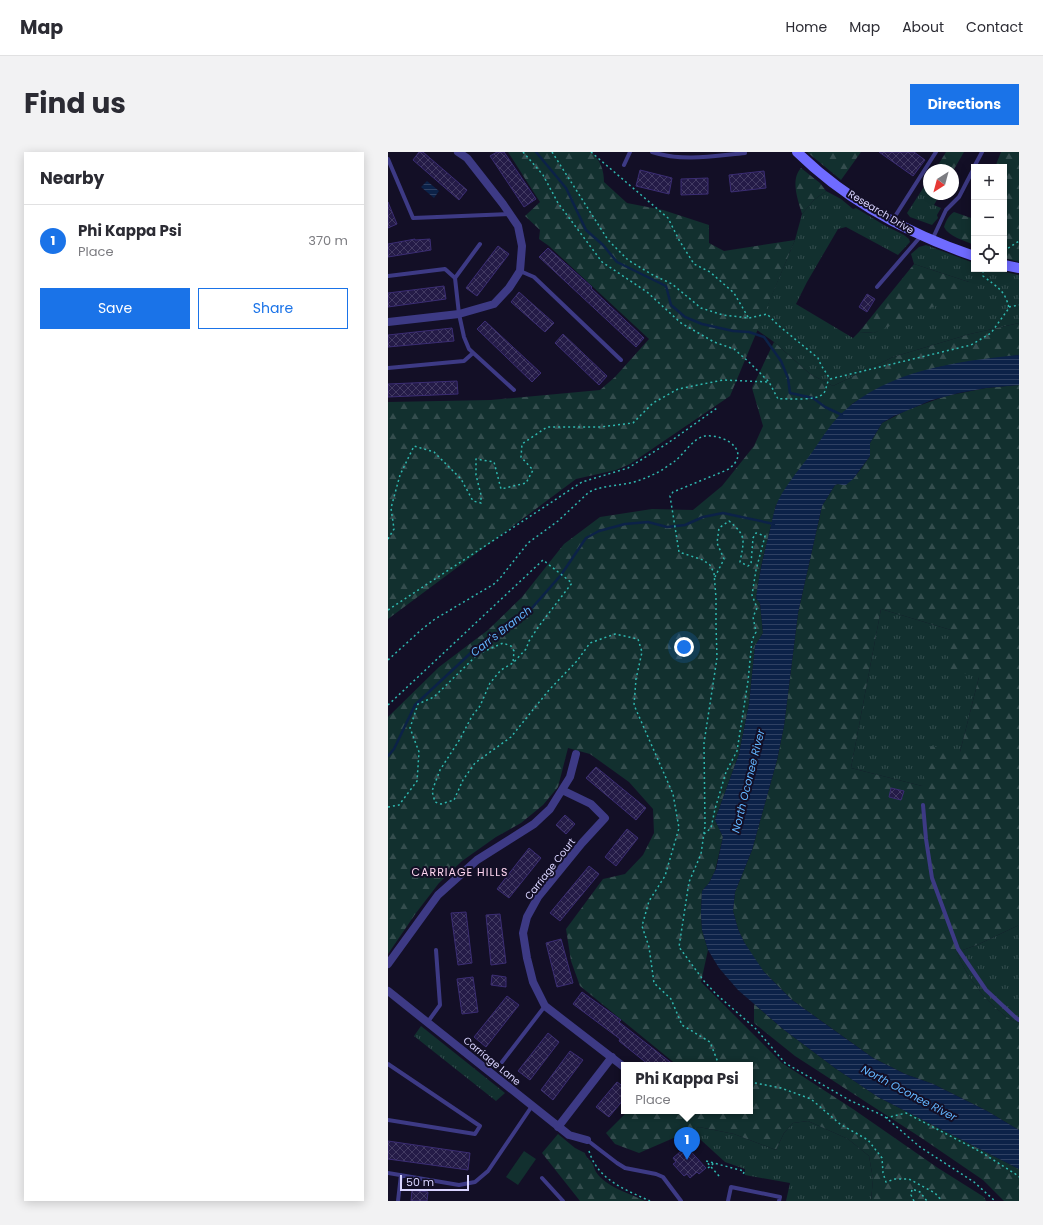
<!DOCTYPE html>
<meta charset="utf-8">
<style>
:root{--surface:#fff;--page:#f2f2f3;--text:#2b2b33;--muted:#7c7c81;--line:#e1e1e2;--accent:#1a73e8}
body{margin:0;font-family:Poppins,sans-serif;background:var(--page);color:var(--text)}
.controls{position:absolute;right:12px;top:12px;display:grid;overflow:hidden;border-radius:0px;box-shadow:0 2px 10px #0003}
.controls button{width:36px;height:36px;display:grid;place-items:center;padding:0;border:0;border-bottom:1px solid var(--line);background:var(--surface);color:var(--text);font:20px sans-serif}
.compass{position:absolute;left:535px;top:12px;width:36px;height:36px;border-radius:50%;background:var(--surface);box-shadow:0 2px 10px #0003;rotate:216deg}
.scale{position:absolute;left:12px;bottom:10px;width:69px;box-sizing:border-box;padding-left:4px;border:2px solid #d9d4ff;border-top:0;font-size:11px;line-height:14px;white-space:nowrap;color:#d9d4ff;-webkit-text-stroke:3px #130f26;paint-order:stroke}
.you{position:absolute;left:296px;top:495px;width:14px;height:14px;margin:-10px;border:3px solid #fff;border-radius:50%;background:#1a73e8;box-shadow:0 0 0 6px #1a73e833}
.badge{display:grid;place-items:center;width:26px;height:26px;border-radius:50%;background:var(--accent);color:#fff;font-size:13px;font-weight:700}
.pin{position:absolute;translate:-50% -33px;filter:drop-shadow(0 1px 2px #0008)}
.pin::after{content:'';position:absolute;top:21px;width:14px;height:12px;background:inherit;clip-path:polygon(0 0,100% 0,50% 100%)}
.popup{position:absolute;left:233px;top:910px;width:132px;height:52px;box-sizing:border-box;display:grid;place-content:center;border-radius:0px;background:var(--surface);filter:drop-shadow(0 1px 3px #0005);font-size:13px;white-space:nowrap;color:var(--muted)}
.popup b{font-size:15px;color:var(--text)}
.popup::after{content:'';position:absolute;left:50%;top:100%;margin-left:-8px;border:8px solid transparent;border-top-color:var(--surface)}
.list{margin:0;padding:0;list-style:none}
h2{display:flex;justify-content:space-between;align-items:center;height:52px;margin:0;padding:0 16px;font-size:17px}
h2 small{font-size:13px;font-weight:400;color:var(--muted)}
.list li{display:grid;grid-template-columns:26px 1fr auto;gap:12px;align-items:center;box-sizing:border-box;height:72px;padding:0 16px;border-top:1px solid var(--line)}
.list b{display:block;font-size:15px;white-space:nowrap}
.list p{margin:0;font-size:13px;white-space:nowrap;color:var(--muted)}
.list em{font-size:13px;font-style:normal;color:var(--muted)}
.actions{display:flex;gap:8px;padding:12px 16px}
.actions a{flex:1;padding:9px 0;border:1px solid var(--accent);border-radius:0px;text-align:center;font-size:14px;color:var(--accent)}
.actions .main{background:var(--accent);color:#fff}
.icon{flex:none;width:22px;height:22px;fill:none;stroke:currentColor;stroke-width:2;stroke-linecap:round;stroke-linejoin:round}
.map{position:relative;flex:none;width:631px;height:1049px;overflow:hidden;border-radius:0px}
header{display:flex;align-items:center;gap:24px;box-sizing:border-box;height:56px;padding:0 20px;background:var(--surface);border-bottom:1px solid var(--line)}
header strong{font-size:19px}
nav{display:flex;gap:22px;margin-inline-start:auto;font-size:14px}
.intro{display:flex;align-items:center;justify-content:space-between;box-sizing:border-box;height:96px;padding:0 24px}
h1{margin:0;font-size:28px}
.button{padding:10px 18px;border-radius:0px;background:var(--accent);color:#fff;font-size:14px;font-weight:700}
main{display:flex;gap:24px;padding:0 24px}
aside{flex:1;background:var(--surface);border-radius:0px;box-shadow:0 2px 10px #0003}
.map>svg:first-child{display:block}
.grass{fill:url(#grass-tufts)}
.forest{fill:url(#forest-firs);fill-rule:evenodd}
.green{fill:#12302f}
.water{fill:url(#water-rules)}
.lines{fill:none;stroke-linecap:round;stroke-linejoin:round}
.stream{stroke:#0c2248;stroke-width:2.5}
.building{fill:url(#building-cross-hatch);stroke:#3b2d73}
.path{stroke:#2fb8b0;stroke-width:1.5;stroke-dasharray:2 3;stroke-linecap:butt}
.lane{stroke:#3d3a85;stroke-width:4}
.street{stroke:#3d3a85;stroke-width:8}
.secondary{stroke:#6f6bff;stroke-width:10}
.labels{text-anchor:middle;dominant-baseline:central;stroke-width:4;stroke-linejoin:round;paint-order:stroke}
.street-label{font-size:10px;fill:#d9d4ff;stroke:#130f26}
.water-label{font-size:11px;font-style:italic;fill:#62b6ff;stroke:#130f26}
.neighbourhood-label{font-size:11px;letter-spacing:1px;fill:#ffd6f0;stroke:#130f26}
</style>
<header>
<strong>Map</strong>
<nav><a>Home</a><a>Map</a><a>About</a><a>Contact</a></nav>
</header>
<div class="intro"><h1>Find us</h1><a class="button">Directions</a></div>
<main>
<aside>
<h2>Nearby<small></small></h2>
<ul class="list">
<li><span class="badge">1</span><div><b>Phi Kappa Psi</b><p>Place</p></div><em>370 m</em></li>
</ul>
<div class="actions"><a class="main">Save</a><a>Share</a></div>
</aside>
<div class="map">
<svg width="631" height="1049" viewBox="0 0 631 1049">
<defs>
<pattern id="grass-tufts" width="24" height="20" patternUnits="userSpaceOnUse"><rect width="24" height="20" fill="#12302f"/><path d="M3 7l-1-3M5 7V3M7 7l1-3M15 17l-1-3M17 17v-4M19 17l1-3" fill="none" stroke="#344d4e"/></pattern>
<pattern id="forest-firs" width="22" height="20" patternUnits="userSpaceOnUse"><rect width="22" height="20" fill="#12302f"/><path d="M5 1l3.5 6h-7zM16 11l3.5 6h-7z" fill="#344d4e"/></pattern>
<pattern id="water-rules" width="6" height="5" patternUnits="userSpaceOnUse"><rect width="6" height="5" fill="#0c2248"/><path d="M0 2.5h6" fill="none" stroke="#2f4163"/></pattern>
<pattern id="building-cross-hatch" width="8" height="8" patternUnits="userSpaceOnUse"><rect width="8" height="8" fill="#241b47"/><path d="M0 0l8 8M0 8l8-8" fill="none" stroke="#433b63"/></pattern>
</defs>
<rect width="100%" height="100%" fill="#130f26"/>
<path class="grass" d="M541 27V42H552L546 53 553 56 549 63 550 66 544 73 522 65 519 61Z
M438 39 453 47 465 57 468 56 496 73 516 83 521 87 522 90 510 103 458 75 450 77 419 130 408 152 465 186 471 180 486 181 581 130 526 112 523 102 531 95 538 93 586 111V117H603L631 123V171L582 182 505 205 445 234 422 222 386 190 369 178 407 88 414 62 426 48Z
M493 457 563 478 591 525 572 600 534 634 463 616Z
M631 773V871C626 869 619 866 615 862 595 846 578 824 569 800L589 793Z
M33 874 117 941 108 949 26 884Z
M420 969 460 987 481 1004 485 1027 483 1049H398L402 1031 357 1023V1017L337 1010 302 978 311 975 346 982 388 998 396 981 405 971Z"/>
<path class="forest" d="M120 0H203C212 7 216 18 216 30L239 51 275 58 321 73V91L336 99 407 88 342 244 242 312 228 318 188 327 0 467V250L103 248 212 238 227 225 261 187 161 94 151 87 152 78 137 64 152 50Z
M419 0H473L453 28Z
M558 0H576L565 19V18H558L550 13Z
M613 0H631V110L616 106V15H607Z
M413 16 432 31 438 39 426 48 414 62C410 48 402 28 413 16Z
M566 60 586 67V93C576 88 561 85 556 75 558 69 560 64 566 60Z
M526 112 581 130V139L486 181 471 180Z
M631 171V203L578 210 551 215 525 222 487 238 464 252 388 353 373 415 368 446 372 451 375 481 367 494 361 552 351 602 327 668 335 685 327 719 321 731 314 739 313 761 314 778 320 798 313 830 394 911 465 957 550 1016 596 1045 598 1049H483L485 1027 481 1004 460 987 420 969 405 971 396 981 388 998 346 982 311 975 251 1001 227 992 218 981 240 959H362V913H289L192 834 183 809 178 777 215 727 237 722 255 703 266 681 265 657 241 630 202 602 180 596 170 635 155 653 133 671 108 685 74 709 51 731 28 761 0 802V565L51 515 100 478 134 445 176 392 212 365 264 357 305 358 334 334 366 294 375 274 364 236 386 190 422 222 445 234 505 205 582 182Z
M631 233V773L589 793 569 800C578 824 595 846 615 862 619 866 626 869 631 871V978L599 959 545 932 517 922 485 906 404 848 376 820 364 804 356 790 350 777 345 759 347 740 364 698 389 608 396 574 410 461 434 354 447 333 465 327 472 318 482 304V291L494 271 519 258 558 244 598 236ZM493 457 563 478 559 517 591 525 572 600 543 594 534 634 463 616Z
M366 852 395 877 447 916 490 945 631 1017V1049H616L595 1028 532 985 407 904 366 871Z
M170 982 187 996 197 1001C198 1006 202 1007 204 1011 206 1013 206 1017 208 1020 218 1035 241 1041 257 1049H192L154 1001Z"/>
<path class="green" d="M136 999 148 1007 130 1033 118 1025Z"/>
<path class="water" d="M39 29 51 39 46 46 33 35Z
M631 203V233L598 236 571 241 544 248 506 264 494 271 482 291V304L465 327 458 333H454L450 332 447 333 434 354 414 443 410 461 396 574 389 608 364 698 347 740 345 759 350 777 356 790 376 820 404 848 443 876 485 906 517 922 545 932 599 959 631 978V1017L490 945 447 916 395 877 350 838 331 816 320 798 314 778 313 761 314 739 321 731 328 717 335 685 327 668 351 602 361 552 367 494 375 481 372 451 368 446C371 423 376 401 382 378 384 370 385 362 388 354 394 337 414 314 425 299 434 286 443 271 455 260 501 218 571 209 631 203Z"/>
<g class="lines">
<path class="stream" d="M148 0 178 36 198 78 215 93 229 110 278 134 283 153 297 165 314 172 345 179 361 180 376 185 393 209 400 226 402 241 425 246 437 255 454 263
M0 604 6 597 27 553 87 497 116 477 144 456 173 423 198 386 211 379 237 372 260 370 279 375 297 373 315 365 335 361 386 372"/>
</g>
<path class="building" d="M31 0H35L79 38 71 48 25 8Z
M109 0H116L148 47 136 55 102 4Z
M491 0H526L537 8 525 24Z
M252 18 284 26 281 42 248 34Z
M376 19 378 36 343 40 341 23Z
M320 26V42L293 43V27Z
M0 50 9 72 0 76Z
M27 87V88L42 87 43 98 0 105V92Z
M110 94 121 102 89 144 78 136Z
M160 96 204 135 203 136 256 186 248 195 151 105Z
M56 134 58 147 0 155V141Z
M131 140 166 171 157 180 123 150Z
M479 142 487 147 479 160 471 155Z
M97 169 153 221 144 230 89 177Z
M64 176 66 189 0 195V183Z
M175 182 219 224 211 233 167 191Z
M69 229 70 242 0 245V232Z
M208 615 258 656 248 668 198 626Z
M503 636 516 639 513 648 501 645Z
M177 663 187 672 178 682 168 673Z
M239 677 250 686 228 714 217 705Z
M141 696 153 706 121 746 109 737Z
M201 714 211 722 172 769 162 761Z
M78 760 84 811 70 813 63 761Z
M112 762 118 811 103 813 98 763Z
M173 787 185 831 169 835 158 791Z
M104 823 118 825V835L103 833Z
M85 825 90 860 74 862 69 827Z
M194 840 233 868 231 870 286 913H261L231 889 232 887 185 852Z
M119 844 131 853 98 895 86 885Z
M160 881 171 890 142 928 130 919Z
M182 899 195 908 165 948 153 938Z
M229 930 236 935V947L221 965 208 955Z
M0 989 82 1001 80 1018 0 1007Z
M296 992 318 1016 311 1022 309 1020 302 1026 299 1022 296 1024 285 1012 288 1010 285 1006 293 999 290 997Z
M24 1038 40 1040 39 1049H23Z"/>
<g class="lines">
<path class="path" d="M135 0 155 23 170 51 214 110 259 140 293 171 326 190 346 197 362 211 381 230 390 247C401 246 428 250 436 241 439 236 438 231 442 227
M164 0 220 88 240 108 263 122 284 132 313 156 335 163 361 166 379 162 390 173 430 206 433 213 442 227 583 193 603 181 621 156C617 138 609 135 595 124V117
M203 0 280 66 291 88 306 112 322 120 346 141 360 165
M616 99 631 89
M621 155 631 153
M0 387 6 377 3 356 12 323 26 294 46 300 73 327 85 349 93 351V343L88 323V307L106 310 113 337 138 331 145 318 133 305 134 292 159 275H212L245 271 265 251 290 237 335 228 381 230
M0 458 194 330 240 316 280 291 329 256
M0 508 33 478 47 467 106 432 113 425 140 391 170 369 201 340C215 333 231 334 246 330 256 327 265 323 274 318 278 315 283 312 287 309 296 302 305 286 317 284 339 282 365 301 339 318L285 340 282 344 291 400 315 408 322 413 326 421 328 446V473L329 506 316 591 317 674 313 702 301 730 291 795 316 829 328 842 368 877 397 911 461 948 496 964 532 995 586 1030 607 1049
M0 553 155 408 184 431 151 474 141 489 138 497 125 511 113 518 102 531 92 554 84 564 72 587 52 618 44 639 47 650 53 652 66 648 75 628 87 611 123 585 161 538 189 509 202 491 227 482 250 487 254 500 248 527 246 553 285 642 291 676 277 724 261 749 254 774 261 795 266 831 283 847 294 873 322 890 331 913
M0 655 11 653 29 629 31 600 22 576 30 552 46 545 90 502 115 491 123 494 126 499 125 511
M316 682 323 676 327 657 338 620 349 599 360 529 364 488 368 480 365 465 369 456 364 443 368 418 377 384 368 381 365 386 363 412 360 414 352 410C356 388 359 384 341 369L331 376 329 391 336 407 327 425
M362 930 393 936 423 947 452 972 480 988 494 1006 495 1021 498 1030 507 1027H521L547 1041 554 1049
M498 966 518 961 593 1000 629 1023 631 1025
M201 999C210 1028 236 1037 262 1049
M320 1016 326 1011
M331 1024 318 1009 356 1019 355 1024
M526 1049 523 1043 524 1037 532 1040 539 1049"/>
<path class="lane" d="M264 0C295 10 326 4 357 1
M0 7 25 66 122 62
M236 13 242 0
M586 15 594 0
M504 69 548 0
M544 88 558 58 571 45 586 16
M92 92 67 126 71 162 76 185 81 197 126 238
M132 119 146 125 233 208
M0 124 57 117 67 126
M489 135 533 84
M0 216 76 209 85 201
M535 653 538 687 544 726 570 797 598 838 628 866 631 868
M39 871 52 853 48 798
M114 910 157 854
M0 912 92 974 87 982 0 968
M199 988 229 1011 237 1016 268 1022 275 1025 293 1049
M0 1021 71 1033 87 1030 100 1019 144 954
M154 1026 175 1049
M10 1049 13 1023
M340 1049 343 1035 392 1045 391 1049"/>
<path class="street" d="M0 170 71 162 106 152 121 136 132 119 134 94 130 74 115 52 79 6 70 0
M174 638 203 652 217 666 194 691 150 745 139 765 135 781 139 806 145 830 157 854 236 915
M0 812 50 743 89 708 146 672 162 657 182 625 188 602
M0 839 181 983 199 988
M170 975 224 905"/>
<path class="secondary" d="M409 0C458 48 521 82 586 104
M616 113 631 116"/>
</g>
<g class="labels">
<g class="street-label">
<text transform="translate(493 60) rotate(31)">Research Drive</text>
<text transform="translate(162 717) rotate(-52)">Carriage Court</text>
<text transform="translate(104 909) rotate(39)">Carriage Lane</text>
</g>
<g class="water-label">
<text transform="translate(113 479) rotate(-38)">Carr's Branch</text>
<text transform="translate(360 629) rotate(-76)">North Oconee River</text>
<text transform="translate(521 941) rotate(28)">North Oconee River</text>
</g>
<g class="neighbourhood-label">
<text x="72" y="720">CARRIAGE HILLS</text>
</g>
</g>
</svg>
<div class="controls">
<button>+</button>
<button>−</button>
<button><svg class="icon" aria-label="locate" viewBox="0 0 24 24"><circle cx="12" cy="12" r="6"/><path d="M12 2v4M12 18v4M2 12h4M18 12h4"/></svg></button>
</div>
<svg class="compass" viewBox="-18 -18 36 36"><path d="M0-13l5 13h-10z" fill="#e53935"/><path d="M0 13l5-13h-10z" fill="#7c7c81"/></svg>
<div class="scale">50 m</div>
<div class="you"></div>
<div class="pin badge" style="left:299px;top:1008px">1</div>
<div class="popup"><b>Phi Kappa Psi</b>Place</div>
</div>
</main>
